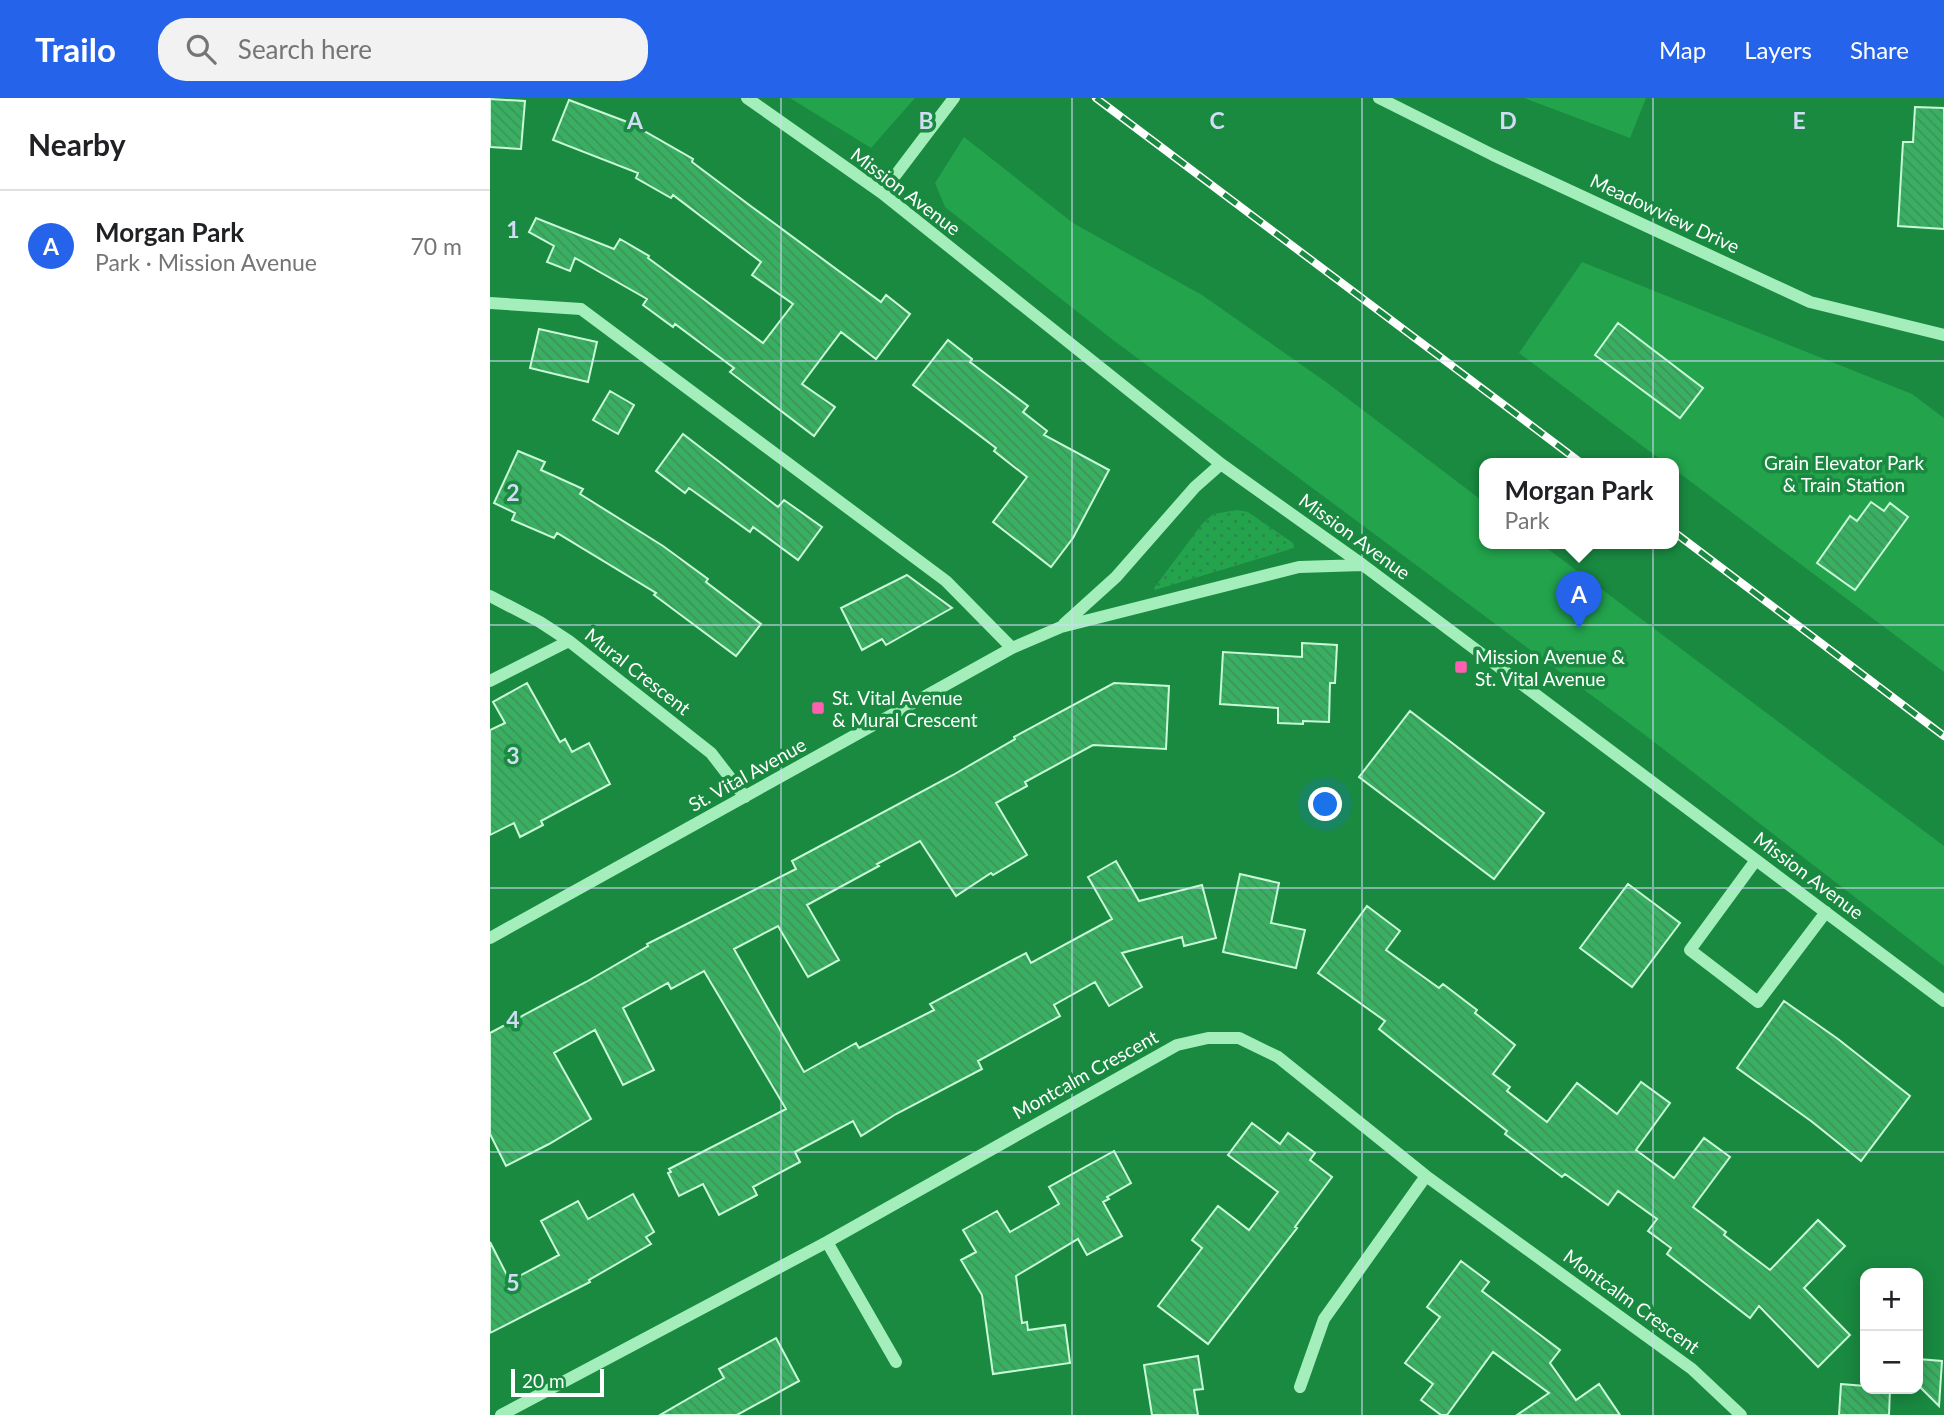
<!DOCTYPE html>
<meta charset="utf-8">
<style>
:root{--surface:#fff;--page:#f2f2f2;--text:#202124;--muted:#757577;--line:#e0e0e0;--accent:#2563eb}
body{margin:0;font-family:Lato,sans-serif;background:var(--page);color:var(--text)}
.controls{position:absolute;right:21px;bottom:21px;display:grid;overflow:hidden;border-radius:14px;box-shadow:0 4px 18px #0003}
.controls button{width:63px;height:63px;display:grid;place-items:center;padding:0;border:0;border-bottom:2px solid var(--line);background:var(--surface);color:var(--text);font:35px sans-serif}
.scale{position:absolute;left:21px;bottom:18px;width:93px;box-sizing:border-box;padding-left:7px;border:4px solid #fff;border-top:0;font-size:19px;line-height:24px;white-space:nowrap;color:#fff;-webkit-text-stroke:5px #198a40;paint-order:stroke}
.you{position:absolute;left:836px;top:707px;width:24px;height:24px;margin:-18px;border:5px solid #fff;border-radius:50%;background:#1a73e8;box-shadow:0 0 0 10px #1a73e833}
.badge{display:grid;place-items:center;width:46px;height:46px;border-radius:50%;background:var(--accent);color:#fff;font-size:23px;font-weight:700}
.pin{position:absolute;translate:-50% -58px;filter:drop-shadow(0 2px 4px #0008)}
.pin::after{content:'';position:absolute;top:37px;width:24px;height:21px;background:inherit;clip-path:polygon(0 0,100% 0,50% 100%)}
.popup{position:absolute;left:989px;top:360px;width:200px;height:91px;box-sizing:border-box;display:grid;place-content:center;border-radius:14px;background:var(--surface);filter:drop-shadow(0 2px 5px #0005);font-size:23px;white-space:nowrap;color:var(--muted)}
.popup b{font-size:26px;color:var(--text)}
.popup::after{content:'';position:absolute;left:50%;top:100%;margin-left:-14px;border:14px solid transparent;border-top-color:var(--surface)}
.list{margin:0;padding:0;list-style:none}
h2{display:flex;justify-content:space-between;align-items:center;height:91px;margin:0;padding:0 28px;font-size:30px}
h2 small{font-size:23px;font-weight:400;color:var(--muted)}
.list li{display:grid;grid-template-columns:46px 1fr auto;gap:21px;align-items:center;box-sizing:border-box;height:112px;padding:0 28px;border-top:2px solid var(--line)}
.list b{display:block;font-size:26px;white-space:nowrap}
.list p{margin:0;font-size:23px;white-space:nowrap;color:var(--muted)}
.list em{font-size:23px;font-style:normal;color:var(--muted)}
.icon{flex:none;width:38px;height:38px;fill:none;stroke:currentColor;stroke-width:2;stroke-linecap:round;stroke-linejoin:round}
.map{position:relative;flex:none;width:1454px;height:1317px;overflow:hidden}
header{display:flex;align-items:center;gap:42px;box-sizing:border-box;height:98px;padding:0 35px;background:var(--accent);color:#fff}
header strong{font-size:33px}
nav{display:flex;gap:38px;margin-inline-start:auto;font-size:24px}
.search{width:490px;height:63px;background:var(--page);display:flex;align-items:center;gap:18px;box-sizing:border-box;padding:0 24px;border-radius:28px;color:var(--muted);font-size:26px}
main{display:flex}
aside{flex:1;background:var(--surface)}
.map>svg:first-child{display:block}
.grass{fill:url(#grass-dots)}
.green{fill:#22a34c}
.building{fill:url(#building-back-hatch);stroke:#c8fad8;stroke-width:2}
.lines{fill:none;stroke-linecap:round;stroke-linejoin:round}
.minor{stroke:#a3eebb;stroke-width:12}
.rail-casing{stroke:#fff;stroke-width:8}
.rail{stroke:#198a40;stroke-width:5;stroke-dasharray:16;stroke-linecap:butt}
.grid{fill:none;stroke:#d2dcf7;stroke-width:2;stroke-opacity:0.55}
.poi-dot{fill:#ff5fb1;stroke:#198a40;stroke-width:2.5}
.labels{text-anchor:middle;dominant-baseline:central;stroke-width:7;stroke-linejoin:round;paint-order:stroke}
.street-label{font-size:19px;fill:#fff;stroke:#198a40}
.park-label{font-size:19px;fill:#fff;stroke:#198a40}
.poi-label{font-size:19px;fill:#fff;stroke:#198a40;text-anchor:start}
.grid-label{font-size:23px;text-anchor:middle;font-weight:bold;fill:#d2dcf7;stroke:#198a40;stroke-width:7;stroke-linejoin:round;paint-order:stroke}
</style>
<header>
<strong>Trailo</strong>
<div class="search"><svg class="icon" aria-label="search" viewBox="0 0 24 24"><circle cx="10" cy="10" r="6"/><path d="M15 15l6 6"/></svg>Search here</div>
<nav><a>Map</a><a>Layers</a><a>Share</a></nav>
</header>
<main>
<aside>
<h2>Nearby<small></small></h2>
<ul class="list">
<li><span class="badge">A</span><div><b>Morgan Park</b><p>Park · Mission Avenue</p></div><em>70 m</em></li>
</ul>
</aside>
<div class="map">
<svg width="1454" height="1317" viewBox="0 0 1454 1317">
<defs>
<pattern id="grass-dots" width="8" height="8" patternUnits="userSpaceOnUse" patternTransform="scale(1.75)"><rect width="8" height="8" fill="#22a34c"/><path d="M2 2h.1M6 6h.1" fill="none" stroke="#31854c" stroke-width="1.8" stroke-linecap="round"/></pattern>
<pattern id="building-back-hatch" width="6" height="6" patternUnits="userSpaceOnUse" patternTransform="scale(1.75)"><rect width="6" height="6" fill="#39b061"/><path d="M-1 5l2 2M0 0l6 6M5-1l2 2" fill="none" stroke="#3f925b"/></pattern>
</defs>
<rect width="100%" height="100%" fill="#198a40"/>
<path class="grass" d="M747 412 758 414 803 445 804 450 665 492 664 490 712 426 723 416Z"/>
<path class="green" d="M300 0H425L381 50Z
M1034 0H1156L1140 40Z
M474 39 583 125 712 197 836 284 994 404 995 445H1050L1454 748V868L1155 637 623 242 455 109 445 85Z
M1092 164 1422 296 1454 320V574L1184 371V365H1175L1029 255Z"/>
<path class="building" d="M0 1 35 3 31 51 0 49Z
M79 2 140 25 203 61 202 64 262 109 391 204 396 197 420 216 386 261 351 234 312 286 345 309 324 338 240 274 244 270 185 226 183 229 153 207 157 201 85 160 80 173 57 164 64 148 39 134 46 120 124 151 130 141 159 158 158 160 273 245 303 206 262 177 271 164 183 97 181 100 146 80 148 75 63 42Z
M1425 9 1454 10V131L1408 128 1413 44H1423Z
M1128 225 1213 290 1190 320 1105 257Z
M49 231 107 244 98 284 40 270Z
M458 242 482 261 480 264 538 308 533 314 557 333 554 337 619 372 583 440 561 469 503 424 537 379 504 353 506 350 423 287Z
M120 293 144 307 128 336 103 322Z
M193 336 288 409 294 402 332 429 308 462 263 429 260 434 199 390 195 395 166 373Z
M28 353 55 364 51 372 93 391 90 396 173 448 218 481 216 484 271 526 246 558 164 497 166 495 67 435 64 440 22 422 25 415 4 405Z
M1381 404 1394 413 1400 405 1418 419 1365 492 1327 465 1360 418 1367 423Z
M417 477 462 510 396 547 392 541 372 552 351 510Z
M812 545 847 547 845 585H840L839 624 813 623V626L788 625V610L730 606 733 554 812 559Z
M37 585 70 644 75 641 82 654 99 645 120 686 51 723 53 727 30 739 24 725 0 737V632L15 625 3 604Z
M624 585 679 588 676 651 603 647 535 684 537 688 506 705 537 757 503 777 501 775 466 798 430 743 387 766 389 768 317 807 349 862 318 879 288 828 244 851 314 974 366 945 369 950 444 912 440 906 536 855 541 865 622 821 598 779 626 763 649 803 712 787 726 840 694 848 692 839 632 855 652 889 619 908 605 884 564 907 570 918 488 963 492 971 406 1016 371 1038 363 1023 305 1054 310 1064 263 1089 267 1097 229 1117 213 1086 189 1098 178 1075 181 1074 179 1071 296 1011 214 873 181 891 178 885 133 910 164 972 133 987 105 932 64 955 101 1021 59 1046 16 1068 0 1036V935L96 884 158 848 157 846 306 771 302 763 463 677 525 641 524 639Z
M920 613 1054 715 1004 781 869 679Z
M750 776 789 785 781 825 815 832 806 870 733 854Z
M1138 786 1190 825 1142 889 1090 850Z
M877 808 910 833 896 852 949 890 953 886 987 912 985 915 1025 947 1003 976 1020 989 1017 993 1057 1024 1087 985 1127 1016 1151 984 1180 1005 1146 1052 1184 1080 1214 1040 1240 1059 1203 1109 1236 1134 1234 1137 1280 1172 1328 1122 1355 1148 1314 1190 1360 1237 1328 1269 1269 1208 1260 1220 1177 1156 1181 1150 1158 1133 1167 1121 1128 1093 1118 1107 1075 1076 1072 1079 1015 1036 1017 1033 889 931 895 923 828 875Z
M1294 903 1348 941 1420 998 1371 1063 1321 1023 1247 970Z
M762 1025 790 1046 798 1035 825 1055 820 1062 842 1079 805 1129 807 1130 718 1246 668 1208 712 1150 702 1142 728 1108 759 1132 788 1094 738 1057Z
M624 1053 641 1085 617 1099 619 1101 613 1104 632 1138 597 1157 588 1141 526 1178 532 1225 537 1224 538 1232 575 1227 580 1265 503 1276 492 1197 471 1162 486 1154 473 1132 507 1113 520 1134 569 1106 559 1089Z
M143 1096 164 1134 156 1139 161 1146 99 1182 100 1184 0 1235V1144L20 1183 69 1157 51 1123 88 1103 98 1121Z
M971 1163 999 1184 992 1193 1070 1252 1060 1265 1086 1302 1109 1286 1130 1317H1027L1059 1295 1003 1254 957 1317H951L931 1302 943 1286 915 1265 950 1219 937 1209Z
M286 1240 309 1283 247 1317H170L234 1280 229 1271Z
M708 1258 713 1291 704 1292 708 1317H662L654 1267Z
M1428 1261 1452 1263 1449 1308 1428 1287Z
M1351 1286 1375 1288V1291H1400L1399 1317H1349Z"/>
<g class="lines">
<path class="minor" d="M257 0 392 95 731 366 873 467 1454 903
M889 0 1003 57 1320 204 1454 237
M392 95 464 0
M0 205 91 211 456 483 522 550
M0 498 50 524 79 543 221 655 255 699
M574 526 626 479 705 389 731 366
M0 583 79 543
M1266 762 1200 852 1268 904 1336 814
M0 840 522 550 571 529 809 469 873 467
M337 1144 406 1264
M810 1289 834 1221 936 1078
M11 1317 337 1144 687 947 718 940H749L788 959 936 1078 1202 1271 1251 1317"/>
<defs>
<path id="rail" d="M606 0 1091 365
M1184 434 1454 638"/>
</defs>
<use href="#rail" class="rail-casing"/>
<use href="#rail" class="rail"/>
</g>
<path class="grid" d="M291 0V1317M582 0V1317M872 0V1317M1163 0V1317M0 263H1454M0 527H1454M0 790H1454M0 1054H1454"/>
<g class="poi-dot">
<rect x="964" y="562" width="14" height="14" rx="3.5"/>
<rect x="321" y="603" width="14" height="14" rx="3.5"/>
</g>
<g class="labels">
<g class="street-label">
<text transform="translate(416 93) rotate(37)">Mission Avenue</text>
<text transform="translate(1175 115) rotate(25)">Meadowview Drive</text>
<text transform="translate(865 438) rotate(36)">Mission Avenue</text>
<text transform="translate(148 573) rotate(38)">Mural Crescent</text>
<text transform="translate(257 676) rotate(-29)">St. Vital Avenue</text>
<text transform="translate(1319 777) rotate(37)">Mission Avenue</text>
<text transform="translate(595 976) rotate(-29)">Montcalm Crescent</text>
<text transform="translate(1142 1203) rotate(36)">Montcalm Crescent</text>
</g>
<g class="park-label">
<text x="1354" y="364">Grain Elevator Park<tspan x="1354" dy="22">&amp; Train Station</tspan></text>
</g>
<g class="poi-label">
<text x="985" y="558">Mission Avenue &amp;<tspan x="985" dy="22">St. Vital Avenue</tspan></text>
<text x="342" y="599">St. Vital Avenue<tspan x="342" dy="22">&amp; Mural Crescent</tspan></text>
</g>
</g>
<g class="grid-label">
<text x="145" y="31">A</text>
<text x="436" y="31">B</text>
<text x="727" y="31">C</text>
<text x="1018" y="31">D</text>
<text x="1309" y="31">E</text>
<text x="23" y="140">1</text>
<text x="23" y="403">2</text>
<text x="23" y="666">3</text>
<text x="23" y="930">4</text>
<text x="23" y="1193">5</text>
</g>
</svg>
<div class="controls">
<button>+</button>
<button>−</button>
</div>
<div class="scale">20 m</div>
<div class="you"></div>
<div class="pin badge" style="left:1089px;top:531px">A</div>
<div class="popup"><b>Morgan Park</b>Park</div>
</div>
</main>
